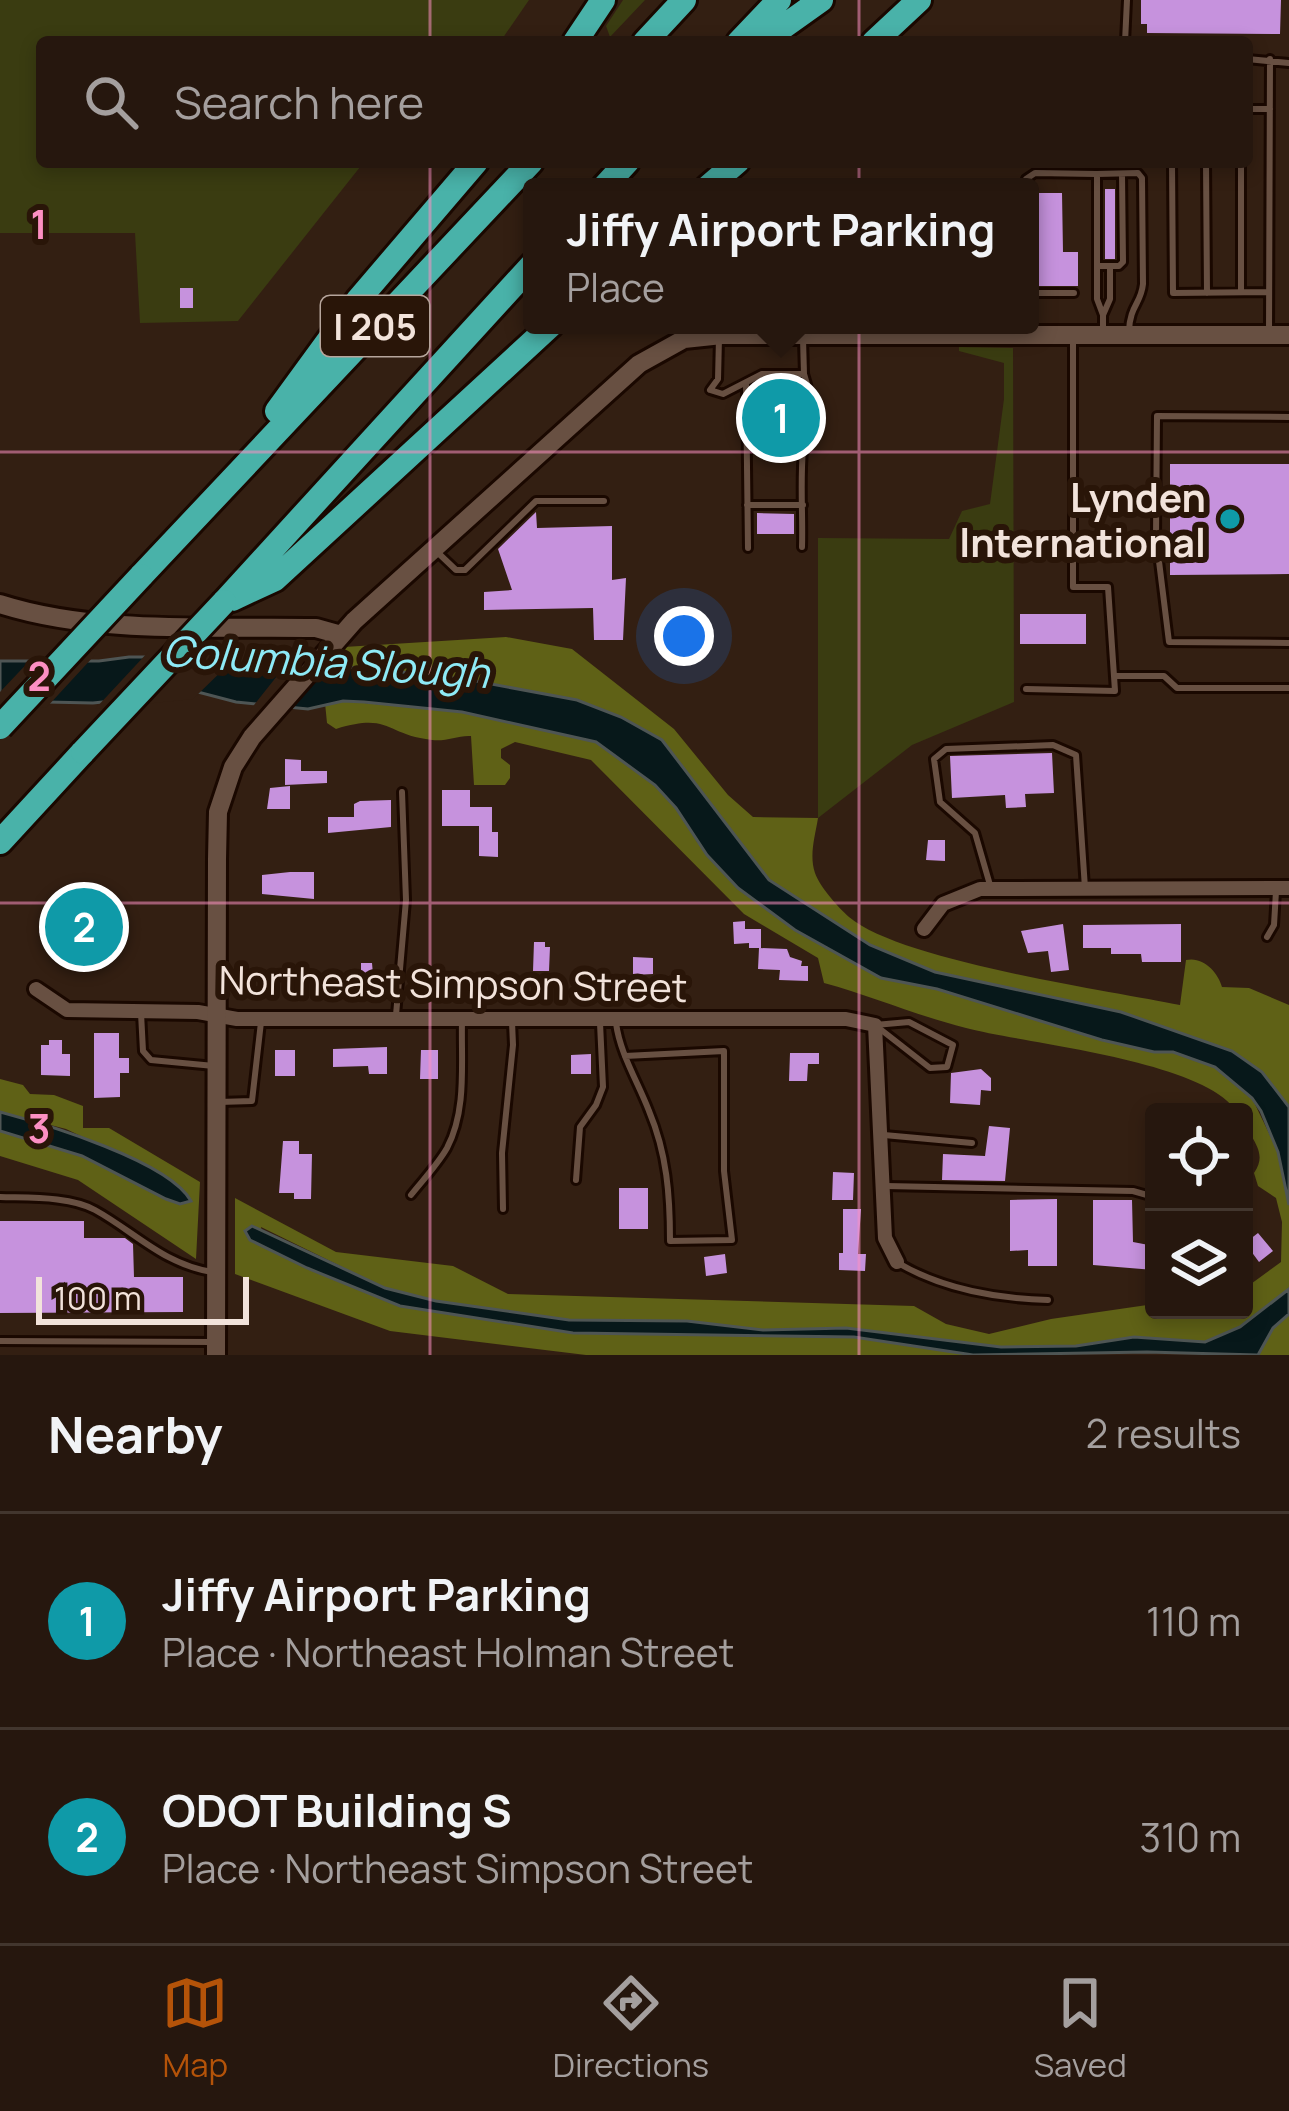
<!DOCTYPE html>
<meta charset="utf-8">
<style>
:root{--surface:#26170e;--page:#32241c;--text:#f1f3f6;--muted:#a49f9e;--line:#42362e;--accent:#b45309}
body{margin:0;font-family:Manrope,sans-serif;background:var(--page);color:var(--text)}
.controls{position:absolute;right:36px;bottom:36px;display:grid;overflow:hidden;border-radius:12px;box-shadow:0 6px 18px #0003}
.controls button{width:108px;height:108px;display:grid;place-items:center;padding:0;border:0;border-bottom:3px solid var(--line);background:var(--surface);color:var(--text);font:60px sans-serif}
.scale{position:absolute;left:36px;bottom:30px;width:213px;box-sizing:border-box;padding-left:12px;border:6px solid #f2e3db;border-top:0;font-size:33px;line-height:42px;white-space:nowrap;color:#f2e3db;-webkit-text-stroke:9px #291508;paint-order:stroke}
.you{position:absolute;left:684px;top:636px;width:42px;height:42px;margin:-30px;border:9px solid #fff;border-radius:50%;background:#1a73e8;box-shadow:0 0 0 18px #1a73e833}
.badge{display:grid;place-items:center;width:78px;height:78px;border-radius:50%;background:var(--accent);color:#fff;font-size:39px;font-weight:700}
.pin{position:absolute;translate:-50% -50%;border:6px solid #fff;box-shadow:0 3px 12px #0006}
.popup{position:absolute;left:523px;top:178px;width:516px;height:156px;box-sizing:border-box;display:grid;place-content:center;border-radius:12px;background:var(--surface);filter:drop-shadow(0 3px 9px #0005);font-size:39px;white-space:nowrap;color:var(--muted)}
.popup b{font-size:45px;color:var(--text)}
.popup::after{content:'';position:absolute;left:50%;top:100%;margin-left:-24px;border:24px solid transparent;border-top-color:var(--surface)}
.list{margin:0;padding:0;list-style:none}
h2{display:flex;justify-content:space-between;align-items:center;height:156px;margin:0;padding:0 48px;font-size:51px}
h2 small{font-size:39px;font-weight:400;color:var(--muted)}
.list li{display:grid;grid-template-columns:78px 1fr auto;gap:36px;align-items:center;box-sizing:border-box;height:216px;padding:0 48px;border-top:3px solid var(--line)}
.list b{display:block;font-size:45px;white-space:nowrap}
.list p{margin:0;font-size:39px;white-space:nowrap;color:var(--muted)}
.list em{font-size:39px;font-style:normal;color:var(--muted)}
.icon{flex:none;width:66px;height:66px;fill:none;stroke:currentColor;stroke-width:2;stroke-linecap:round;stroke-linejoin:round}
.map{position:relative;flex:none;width:1289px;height:1355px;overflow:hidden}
.search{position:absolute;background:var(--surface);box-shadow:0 6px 18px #0003;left:36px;right:36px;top:36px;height:132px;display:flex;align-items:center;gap:30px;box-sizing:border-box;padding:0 42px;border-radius:12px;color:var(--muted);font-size:45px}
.sheet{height:588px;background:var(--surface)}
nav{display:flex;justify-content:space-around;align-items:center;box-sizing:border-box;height:168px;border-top:3px solid var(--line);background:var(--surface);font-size:33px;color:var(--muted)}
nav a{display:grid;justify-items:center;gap:6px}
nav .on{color:var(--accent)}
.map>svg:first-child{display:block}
.green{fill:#3a3c11}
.forest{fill:#5f6116}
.water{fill:#07181a;stroke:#4e5554;stroke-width:3}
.pier{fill:#331f12}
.building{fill:#c692dd}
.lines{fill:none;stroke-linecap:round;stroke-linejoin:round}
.lane-casing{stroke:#1a0800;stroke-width:12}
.street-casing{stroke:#1a0800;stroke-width:20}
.secondary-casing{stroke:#1a0800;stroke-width:24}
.highway-casing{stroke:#1a0800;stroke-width:30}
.lane{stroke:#685042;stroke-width:6}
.street{stroke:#685042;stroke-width:14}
.secondary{stroke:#685042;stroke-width:18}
.highway{stroke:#49b2a9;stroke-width:24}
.highway-bridge-casing{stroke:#1a0800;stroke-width:30;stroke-linecap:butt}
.highway-bridge{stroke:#49b2a9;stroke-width:24}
.grid{fill:none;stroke:#fc8fc2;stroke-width:3;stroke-opacity:0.55}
.culture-dot{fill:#0f9aa8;stroke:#291508;stroke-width:4.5}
.labels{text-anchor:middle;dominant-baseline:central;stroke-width:12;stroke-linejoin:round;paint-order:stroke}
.shield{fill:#291508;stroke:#b6a59c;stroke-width:3}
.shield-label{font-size:36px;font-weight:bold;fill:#f2e3db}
.poi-label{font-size:39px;font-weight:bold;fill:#f2e3db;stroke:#291508;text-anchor:end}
.street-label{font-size:39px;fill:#f2e3db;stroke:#291508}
.water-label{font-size:42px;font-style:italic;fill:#8eeaf6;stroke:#291508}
.grid-label{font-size:39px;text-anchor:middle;font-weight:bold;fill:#fc8fc2;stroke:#291508;stroke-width:12;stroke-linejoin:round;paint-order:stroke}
</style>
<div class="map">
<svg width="1289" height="1355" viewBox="0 0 1289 1355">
<rect width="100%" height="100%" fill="#331f12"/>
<path class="green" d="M0 0H529L500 42H42V162H364L238 321 140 323 135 233H0Z
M623 0H645L610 37 606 26Z
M959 347 1013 348 1014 702 912 745 818 818V538L949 539 962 511 990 504 1004 399V363L959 351Z"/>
<path class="forest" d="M506 637 572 649 674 729 728 795 753 817 818 818C815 837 809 855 815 873 820 887 838 907 849 917 901 961 1106 990 1180 1005L1186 960C1203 956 1218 972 1222 987L1249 988 1289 1005V1107L1262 1073 1210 1043 1121 1012 935 972 870 945 769 880 662 740 621 717 553 695 470 680 330 666 344 647Z
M343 701 462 712 596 742 655 785 676 808 697 842 795 930 881 978 937 989 1102 1040 1154 1052H1173L1215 1067 1252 1098 1278 1152 1289 1205V1289L1240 1327 1205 1342 1134 1337 1075 1346 1001 1347 846 1328 763 1330 687 1321 569 1320 435 1301 385 1288 261 1227 265 1248 307 1268 495 1320 573 1333 854 1337 973 1355H586L390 1331 235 1274V1198L336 1252 453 1266 508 1294 914 1306 946 1324 989 1334 1051 1319 1154 1304V1310H1244V1289L1281 1262 1282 1222 1276 1198 1258 1186 1254 1173C1271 1149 1244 1137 1244 1112H1237C1204 1060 1027 1044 966 1028 918 1016 872 996 824 983L818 958 744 914 591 760 515 742 501 749V758L510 765V778L505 785H474L471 736C458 735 446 742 432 740 385 735 391 712 336 729L327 723 325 703Z
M0 1079 23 1085 30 1094 54 1095 83 1106V1128H109L200 1182 196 1259 78 1180 0 1156V1131L82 1156 166 1199 160 1176 150 1169 66 1129 0 1112Z
M1289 1314V1355H1258L1273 1328Z"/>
<path class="water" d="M129 657H174L232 672 251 662 376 669 470 680 577 700 621 717 662 740 769 880 870 945 935 972 1121 1012 1232 1051 1262 1072 1289 1107V1205L1278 1152 1261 1111 1252 1098 1215 1067 1173 1052H1154L1102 1040 937 989 881 978 795 930 738 888 707 855 676 808 655 785 596 742 462 712 364 702 343 701 308 709 236 702 198 692 93 703 0 701V661H99Z
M0 1112C45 1124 169 1161 191 1201L180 1204 166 1199 82 1156 0 1131Z
M252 1226 385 1288 436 1301 569 1320 687 1321 763 1330 846 1328 1001 1347 1076 1346 1134 1337 1205 1342 1240 1327 1289 1289V1314L1273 1328 1258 1355 1147 1352 973 1355 854 1337 573 1333 400 1306 307 1268 250 1240 245 1231Z"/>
<path class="pier" d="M149 651H175L228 665 193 699 95 709Z
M35 655H95L46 708 0 707V692Z
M292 657 330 659 287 710H250Z"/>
<path class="building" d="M1141 0H1281L1280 34 1147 33V24H1141Z
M1105 189H1115V259H1105Z
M1034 193H1062L1063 252H1078V286H1033Z
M180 288H193V308H180Z
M773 391H796V411H802L799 425H795V453H773V436H754L755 405H763Z
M1170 464H1289V574L1170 575Z
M536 512 537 528 612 526V580L626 578 623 640H594L593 608 484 610V592L512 590 498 549Z
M757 513 794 514V534H757Z
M1020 614H1086V644H1020Z
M1052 753 1054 793 1025 794 1026 807 1006 808 1005 795 952 798 950 756Z
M285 759 301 760V771H327V783L285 785Z
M290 786V809H267L270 788Z
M442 790H470V807H492V832H498V857L479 856V826H442Z
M391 800V827L328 833V817H354V804L360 801Z
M928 840H945V861L926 860Z
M290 872H314V899L262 894V875Z
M93 884 129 923 75 971 39 932Z
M745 921V929H761V948H749V943L734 944 733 922Z
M1063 924 1069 970 1051 972 1048 951 1028 953 1021 931Z
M1181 924V962H1142L1141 954H1111V948H1083V925Z
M534 942H545V947H550L549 971H533Z
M759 948 787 949 790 957 802 961 801 966H808V981L779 980 780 970 758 969Z
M633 957 653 958V974L633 975Z
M361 963H372L374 986H350V970H361Z
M94 1033H119V1058H129V1073H120V1097L94 1098Z
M49 1040H62V1054H70V1076L41 1075V1045H49Z
M387 1047V1074H369L368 1066 333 1067V1049Z
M275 1050H295V1076H275Z
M421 1050H438V1079H420Z
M790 1053H819V1064H808L807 1081H789Z
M591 1054V1074H571V1055Z
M981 1069 991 1078V1091L981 1090 980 1105 950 1103 951 1073Z
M989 1126 1010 1128 1005 1181 942 1180 943 1154 985 1156Z
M283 1141H299V1154H312L311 1199H294V1193H279Z
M833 1172 854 1173 853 1200H832Z
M619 1188H648V1229H619Z
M1057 1199V1266H1028V1250L1010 1251V1200Z
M1093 1200H1132L1133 1242 1154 1246V1270L1093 1265Z
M843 1209H861L858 1254H866L865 1271 839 1270V1253H843Z
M0 1221H84V1238H125L133 1244 134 1277H183V1312L0 1313Z
M1258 1233 1273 1251 1259 1262 1245 1243Z
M725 1254 727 1273 706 1276 704 1257Z"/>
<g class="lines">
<defs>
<path id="lane" d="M1125 42 1127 0
M1247 59 1289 63
M1247 109H1270
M1172 162 1173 293 1269 292
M1206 162 1207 293
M1241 162V292
M1024 187 1026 179 1035 173 1096 174
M1097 266H1119L1123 262 1122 174
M1030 293H1074
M1103 315 1110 299V266
M1269 331 1270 59
M1103 332V315L1097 299V174L1138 173 1142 178 1143 284C1141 304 1130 305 1129 331
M719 338 718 379 710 390 723 394 762 374H804L803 339
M746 384 748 548
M1289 417 1157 416 1156 537 1169 642 1289 643
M747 505H803
M802 547C803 515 800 482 803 450 806 415 817 415 804 374
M435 550 456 570H465L536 501H604
M1115 676H1164L1177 688H1289
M1026 689 1115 691 1108 587H1073V338
M990 885 975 833 940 802 934 759 946 749 1053 745 1076 755 1085 888
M1267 937 1274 925 1276 891
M141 1013 143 1051 151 1060 214 1066
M396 1015 406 900 402 792
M909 1022 953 1045 947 1067 930 1068 875 1025Z
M616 1023C620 1054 638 1082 649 1111 667 1154 670 1195 670 1241L732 1240 724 1171V1051L625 1056
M219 1102 252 1101 261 1022
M884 1135 972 1143
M576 1180 580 1127 596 1105 603 1087 600 1023
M886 1186 1133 1191 1154 1197
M411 1195C423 1180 438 1164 447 1148 467 1110 461 1063 462 1022
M0 1197C28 1198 70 1196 95 1210 135 1232 163 1264 212 1272
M503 1209 502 1153 513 1045 512 1022
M900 1264C943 1289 999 1299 1048 1300
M0 1341 212 1342"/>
<path id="street" d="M924 929 943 904 980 889 1289 888
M36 989 67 1010 198 1012 237 1019H846L875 1025 885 1238 897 1262"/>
<path id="secondary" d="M0 604C97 635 214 626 316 628L341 635
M216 1355 217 859 218 812 233 767 252 737 354 621 639 364 684 339 722 335H1289"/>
<path id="highway" d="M575 42 603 0
M645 42 684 0
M739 42 779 0
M762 42 821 0
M874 42 919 0
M604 187 627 162
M708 187 737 162
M277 411 358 300 476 162
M141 576 531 162
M232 599 275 579 551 325
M224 602 532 265
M0 842 83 752"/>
</defs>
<use href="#lane" class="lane-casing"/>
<use href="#street" class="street-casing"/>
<use href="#secondary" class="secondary-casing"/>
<use href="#highway" class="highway-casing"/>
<use href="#lane" class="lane"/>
<use href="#street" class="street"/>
<use href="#secondary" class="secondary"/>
<use href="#highway" class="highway"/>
<defs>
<path id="highway-bridge" d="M0 727 141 576
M83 752 224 602"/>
</defs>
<use href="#highway-bridge" class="highway-bridge-casing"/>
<use href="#highway-bridge" class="highway-bridge"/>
</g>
<path class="grid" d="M430 0V42M859 0V42M430 162V1355M859 162V1355M0 452H1289M0 903H1289"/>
<circle class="culture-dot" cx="1230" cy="519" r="12"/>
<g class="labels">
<rect class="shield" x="321" y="296" width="108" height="60" rx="9"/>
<g class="shield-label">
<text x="375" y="326">I 205</text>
</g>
<g class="poi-label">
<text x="1206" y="497">Lynden<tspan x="1206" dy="45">International</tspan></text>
</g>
<g class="street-label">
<text transform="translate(453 983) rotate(1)">Northeast Simpson Street</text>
</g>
<g class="water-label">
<text transform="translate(326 661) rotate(4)">Columbia Slough</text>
</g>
</g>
<g class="grid-label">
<text x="39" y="239">1</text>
<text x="39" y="691">2</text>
<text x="39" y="1143">3</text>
</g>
</svg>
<div class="controls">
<button><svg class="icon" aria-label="locate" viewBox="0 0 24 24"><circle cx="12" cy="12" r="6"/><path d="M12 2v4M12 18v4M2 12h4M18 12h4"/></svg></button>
<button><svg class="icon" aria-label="layers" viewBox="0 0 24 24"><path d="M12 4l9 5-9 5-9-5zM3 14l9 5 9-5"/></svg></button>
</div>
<div class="scale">100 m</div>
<div class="you"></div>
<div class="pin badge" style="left:781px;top:418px;background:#0f9aa8">1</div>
<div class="popup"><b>Jiffy Airport Parking</b>Place</div>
<div class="pin badge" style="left:84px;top:927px;background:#0f9aa8">2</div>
<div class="search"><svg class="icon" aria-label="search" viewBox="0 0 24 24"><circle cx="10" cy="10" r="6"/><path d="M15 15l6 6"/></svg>Search here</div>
</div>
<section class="sheet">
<h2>Nearby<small>2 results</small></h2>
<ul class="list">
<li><span class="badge" style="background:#0f9aa8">1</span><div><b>Jiffy Airport Parking</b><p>Place · Northeast Holman Street</p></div><em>110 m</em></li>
<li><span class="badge" style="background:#0f9aa8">2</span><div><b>ODOT Building S</b><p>Place · Northeast Simpson Street</p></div><em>310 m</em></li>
</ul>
</section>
<nav>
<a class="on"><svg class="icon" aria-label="map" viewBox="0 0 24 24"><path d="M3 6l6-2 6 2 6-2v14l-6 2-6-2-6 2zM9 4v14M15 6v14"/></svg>Map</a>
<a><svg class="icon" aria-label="directions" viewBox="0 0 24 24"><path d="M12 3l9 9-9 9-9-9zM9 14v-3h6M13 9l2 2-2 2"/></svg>Directions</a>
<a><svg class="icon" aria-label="saved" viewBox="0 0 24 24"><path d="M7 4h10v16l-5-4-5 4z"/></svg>Saved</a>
</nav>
